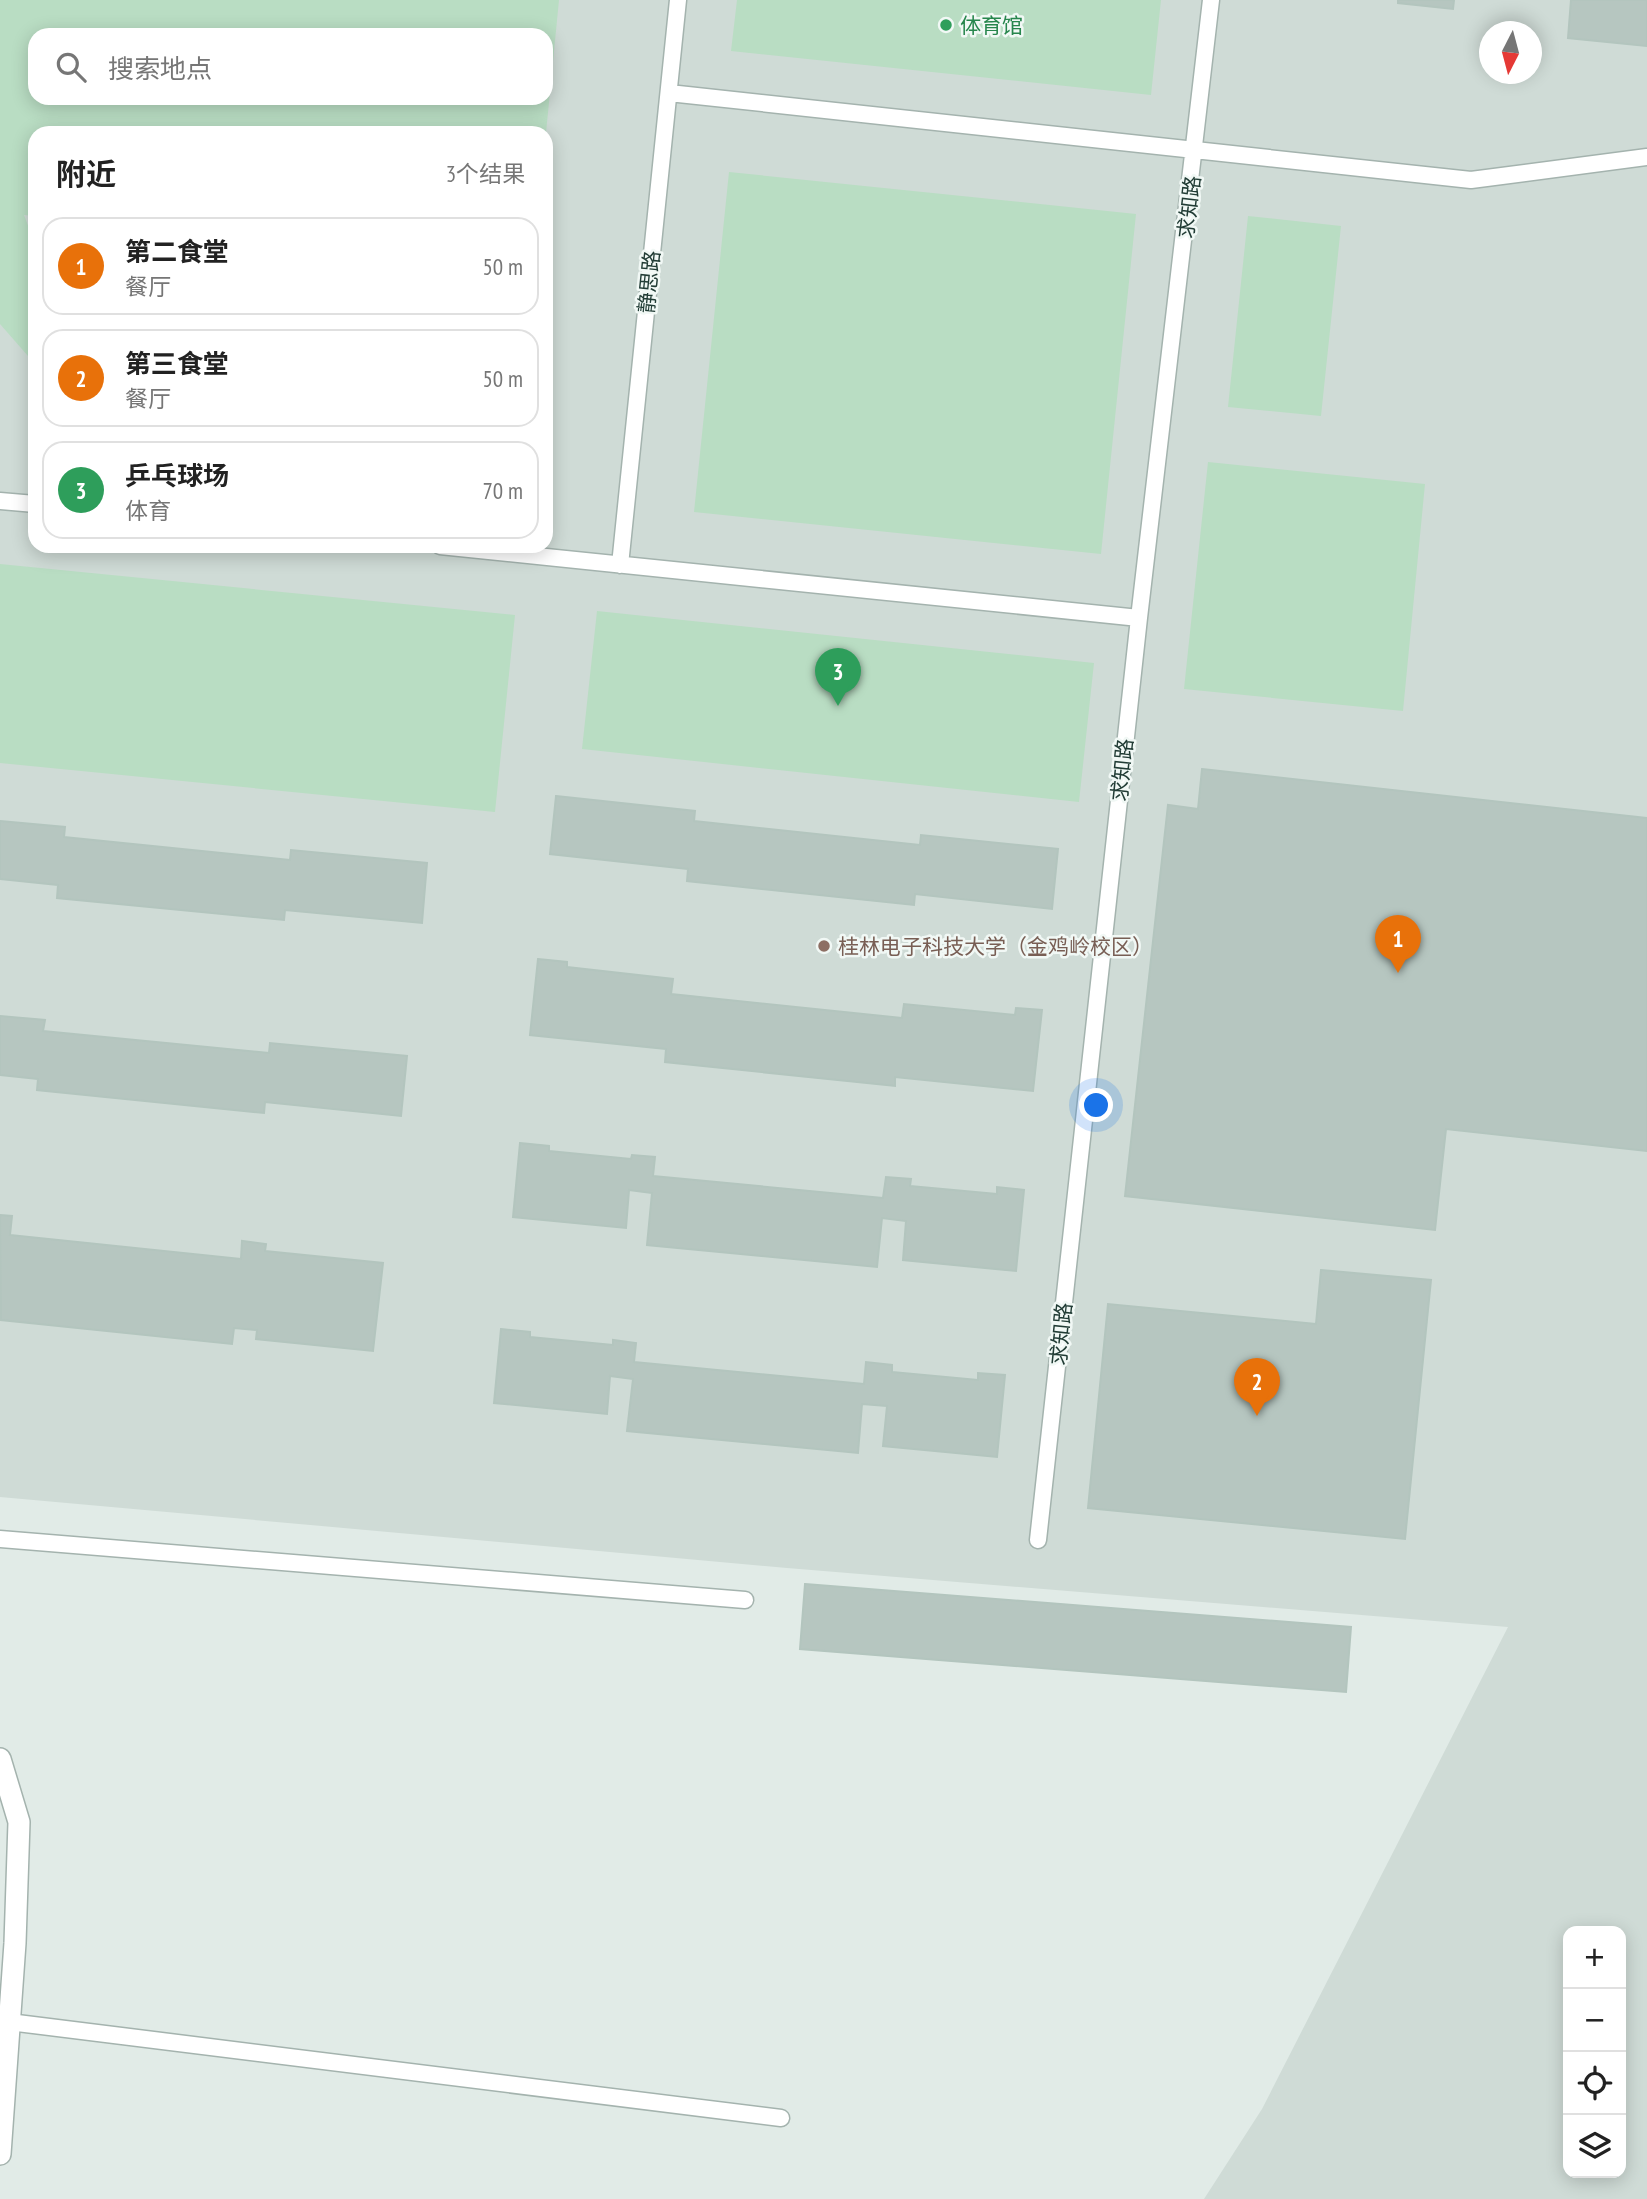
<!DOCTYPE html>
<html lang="zh">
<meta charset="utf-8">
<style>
:root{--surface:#fff;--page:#f2f2f2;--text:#222;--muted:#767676;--line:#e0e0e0;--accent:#2563eb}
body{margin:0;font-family:"PT Sans Narrow","Noto Sans SC",sans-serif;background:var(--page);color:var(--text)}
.controls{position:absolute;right:21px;bottom:21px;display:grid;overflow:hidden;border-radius:14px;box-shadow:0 4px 18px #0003}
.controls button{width:63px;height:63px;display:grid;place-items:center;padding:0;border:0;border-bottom:2px solid var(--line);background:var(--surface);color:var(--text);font:35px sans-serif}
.compass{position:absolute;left:1479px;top:21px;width:63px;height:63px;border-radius:50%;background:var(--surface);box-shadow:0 4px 18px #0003;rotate:186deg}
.you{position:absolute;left:1097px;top:1106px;width:24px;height:24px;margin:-18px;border:5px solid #fff;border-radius:50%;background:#1a73e8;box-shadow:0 0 0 10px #1a73e833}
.badge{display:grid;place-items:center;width:46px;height:46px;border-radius:50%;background:var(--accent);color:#fff;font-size:23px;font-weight:700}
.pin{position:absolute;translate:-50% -58px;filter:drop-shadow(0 2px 4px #0008)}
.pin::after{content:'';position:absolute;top:37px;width:24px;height:21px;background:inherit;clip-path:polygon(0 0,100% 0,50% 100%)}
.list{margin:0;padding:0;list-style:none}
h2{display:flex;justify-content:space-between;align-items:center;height:91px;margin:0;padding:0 28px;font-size:30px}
h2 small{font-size:23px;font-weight:400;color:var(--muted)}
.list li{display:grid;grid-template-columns:46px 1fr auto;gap:21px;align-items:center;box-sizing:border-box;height:98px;margin:0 14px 14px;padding:0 14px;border:2px solid var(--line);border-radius:21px}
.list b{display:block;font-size:26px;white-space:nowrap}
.list p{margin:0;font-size:23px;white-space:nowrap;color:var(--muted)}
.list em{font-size:23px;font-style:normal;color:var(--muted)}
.icon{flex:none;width:38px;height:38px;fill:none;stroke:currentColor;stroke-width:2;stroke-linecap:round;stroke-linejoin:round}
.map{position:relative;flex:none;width:1647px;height:2199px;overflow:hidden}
.search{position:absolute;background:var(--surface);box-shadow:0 4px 18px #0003;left:28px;top:28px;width:525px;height:77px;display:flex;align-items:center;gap:18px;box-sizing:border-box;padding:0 24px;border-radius:21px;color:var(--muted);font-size:26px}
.panel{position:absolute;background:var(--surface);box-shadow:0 4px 18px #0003;left:28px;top:126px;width:525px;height:427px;border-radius:21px}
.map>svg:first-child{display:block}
.built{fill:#cfdbd6;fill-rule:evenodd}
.green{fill:#b9ddc3;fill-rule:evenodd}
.building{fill:#b6c6c0;stroke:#b3c5be;stroke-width:2}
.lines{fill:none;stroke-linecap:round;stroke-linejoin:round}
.lane-casing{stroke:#a4b3ae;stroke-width:19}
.street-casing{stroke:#a4b3ae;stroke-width:24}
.lane{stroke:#fff;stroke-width:16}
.street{stroke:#fff;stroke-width:21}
.leisure-dot{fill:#2e9e5b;stroke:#f1f8f5;stroke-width:2.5}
.education-dot{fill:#8d6e63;stroke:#f1f8f5;stroke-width:2.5}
.labels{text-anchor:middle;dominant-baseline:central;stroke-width:5;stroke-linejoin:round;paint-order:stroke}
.leisure-label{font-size:21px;fill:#27864d;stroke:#f1f8f5;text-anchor:start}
.street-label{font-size:21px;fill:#213c35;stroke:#f1f8f5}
.education-label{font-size:21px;fill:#785e54;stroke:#f1f8f5;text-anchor:start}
</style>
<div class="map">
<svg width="1647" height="2199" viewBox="0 0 1647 2199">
<rect width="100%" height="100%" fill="#e1ebe7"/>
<path class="built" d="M0 0H1647V2199H1204L1262 2109 1508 1627 787 1568 0 1497ZM1490 32H1532V74H1490ZM35 35H546V98H35ZM35 133H546V546H35ZM1568 1931H1621V2173H1568Z"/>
<path class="green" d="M0 0H559L546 133H35V216L24 215 35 244V364L0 324ZM35 35H546V98H35Z
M737 0H1161L1151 95 731 51Z
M729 172 1136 214 1101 554 694 512Z
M1248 216 1341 226 1321 416 1228 407Z
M1208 462 1425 484 1403 711 1184 689Z
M0 564 515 615 495 812 0 763Z
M597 611 1094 663 1079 802 582 749Z"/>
<path class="building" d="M1398 0H1454L1453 9 1398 3Z
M1571 0H1647V46L1568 38Z
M1202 769 1647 818V1151L1446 1129 1435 1230 1125 1196 1168 805 1198 809Z
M556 796 695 811 694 821 920 845 921 835 1058 849 1052 909 915 894 914 905 687 881 688 869 550 854Z
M0 821 65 827 64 837 290 860 291 850 427 863 422 923 285 910 284 920 57 898 58 885 0 879Z
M538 959 567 962V967L673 979 671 994 902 1018 904 1004 1015 1015 1016 1008 1042 1010 1033 1091 895 1077V1086L665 1062 666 1049 530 1035Z
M0 1016 45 1020 43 1031 269 1053 270 1043 407 1056 401 1116 265 1102 264 1113 37 1090 38 1079 0 1075Z
M520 1143 549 1146V1151L631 1159 632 1155 655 1157 653 1176 883 1198 886 1177 911 1179 910 1186 997 1194V1187L1024 1190 1016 1271 903 1260 906 1221 882 1218 877 1267 647 1245 652 1193 629 1190 626 1228 513 1217Z
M0 1215 12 1216 10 1235 241 1259 242 1241 266 1244 265 1251 383 1263 373 1351 256 1339 257 1330 234 1328 232 1344 1 1320Z
M1321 1270 1431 1280 1405 1539 1088 1508 1108 1304 1316 1324Z
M501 1329 530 1332V1337L613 1345V1340L636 1343 634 1362 864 1384 866 1362 892 1365V1372L978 1380V1373L1005 1375 997 1457 883 1446 887 1406 862 1404 858 1453 627 1431 633 1379 610 1376 607 1414 494 1403Z
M805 1584 1351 1627 1346 1692 800 1649Z"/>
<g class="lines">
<defs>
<path id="lane" d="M669 93 1471 180 1647 157
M0 501 35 504
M440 546 1139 618
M620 565 678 0
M0 1539 745 1600
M1038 1540 1139 618 1211 0
M9 2022 781 2118"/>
<path id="street" d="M0 1759 19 1822 15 1943 0 2154"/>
</defs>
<use href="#lane" class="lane-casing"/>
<use href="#street" class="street-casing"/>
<use href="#lane" class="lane"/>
<use href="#street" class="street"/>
</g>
<circle class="leisure-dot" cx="946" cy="25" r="7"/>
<circle class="education-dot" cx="824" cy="946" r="7"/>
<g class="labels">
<g class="leisure-label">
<text x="960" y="25">体育馆</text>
</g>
<g class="street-label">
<text transform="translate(1189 207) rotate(-83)">求知路</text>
<text transform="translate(649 282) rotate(-84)">静思路</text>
<text transform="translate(1122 770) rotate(-84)">求知路</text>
<text transform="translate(1061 1334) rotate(-84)">求知路</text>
</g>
<g class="education-label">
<text x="838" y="946">桂林电子科技大学（金鸡岭校区）</text>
</g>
</g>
</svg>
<div class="controls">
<button>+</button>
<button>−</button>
<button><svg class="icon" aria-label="locate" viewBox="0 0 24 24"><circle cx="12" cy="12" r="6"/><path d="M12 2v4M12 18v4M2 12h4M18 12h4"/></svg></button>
<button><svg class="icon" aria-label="layers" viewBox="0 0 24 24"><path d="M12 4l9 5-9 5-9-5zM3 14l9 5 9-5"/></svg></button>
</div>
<svg class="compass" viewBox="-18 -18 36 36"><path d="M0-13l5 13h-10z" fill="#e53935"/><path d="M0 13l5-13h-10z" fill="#767676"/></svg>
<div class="you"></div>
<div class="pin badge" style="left:1398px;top:973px;background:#e8710a">1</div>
<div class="pin badge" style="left:1257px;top:1416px;background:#e8710a">2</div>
<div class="pin badge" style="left:838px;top:706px;background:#2e9e5b">3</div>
<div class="search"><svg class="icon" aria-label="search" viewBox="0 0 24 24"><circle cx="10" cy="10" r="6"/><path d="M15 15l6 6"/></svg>搜索地点</div>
<section class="panel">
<h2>附近<small>3个结果</small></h2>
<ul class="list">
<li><span class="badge" style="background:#e8710a">1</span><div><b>第二食堂</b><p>餐厅</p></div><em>50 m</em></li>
<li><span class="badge" style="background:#e8710a">2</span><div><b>第三食堂</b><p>餐厅</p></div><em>50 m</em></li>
<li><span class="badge" style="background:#2e9e5b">3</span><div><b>乒乓球场</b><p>体育</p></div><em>70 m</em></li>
</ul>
</section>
</div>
